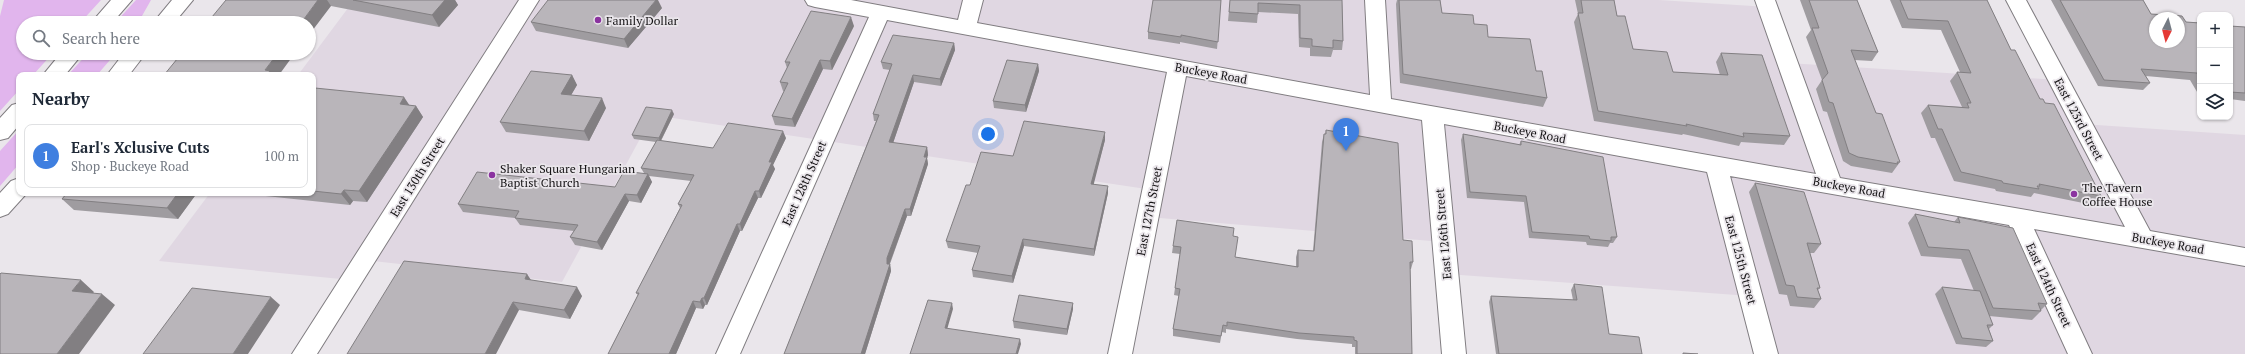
<!DOCTYPE html>
<meta charset="utf-8">
<style>
:root{--surface:#fff;--page:#f2f2f3;--text:#1f2937;--muted:#747a83;--line:#e0e1e3;--accent:#8b33a0}
body{margin:0;font-family:"PT Serif",serif;background:var(--page);color:var(--text)}
.controls{position:absolute;right:12px;top:12px;display:grid;overflow:hidden;border-radius:8px;box-shadow:0 1px 3px #0004}
.controls button{width:36px;height:36px;display:grid;place-items:center;padding:0;border:0;border-bottom:1px solid var(--line);background:var(--surface);color:var(--text);font:20px sans-serif}
.compass{position:absolute;left:2149px;top:12px;width:36px;height:36px;border-radius:50%;background:var(--surface);box-shadow:0 1px 3px #0004;rotate:186deg}
.you{position:absolute;left:988px;top:134px;width:14px;height:14px;margin:-10px;border:3px solid #fff;border-radius:50%;background:#1a73e8;box-shadow:0 0 0 6px #1a73e833}
.badge{display:grid;place-items:center;width:26px;height:26px;border-radius:50%;background:var(--accent);color:#fff;font-size:13px;font-weight:700}
.pin{position:absolute;translate:-50% -33px;filter:drop-shadow(0 1px 2px #0008)}
.pin::after{content:'';position:absolute;top:21px;width:14px;height:12px;background:inherit;clip-path:polygon(0 0,100% 0,50% 100%)}
.list{margin:0;padding:0;list-style:none}
h2{display:flex;justify-content:space-between;align-items:center;height:52px;margin:0;padding:0 16px;font-size:17px}
h2 small{font-size:13px;font-weight:400;color:var(--muted)}
.list li{display:grid;grid-template-columns:26px 1fr auto;gap:12px;align-items:center;box-sizing:border-box;height:64px;margin:0 8px 8px;padding:0 8px;border:1px solid var(--line);border-radius:8px}
.list b{display:block;font-size:15px;white-space:nowrap}
.list p{margin:0;font-size:13px;white-space:nowrap;color:var(--muted)}
.list em{font-size:13px;font-style:normal;color:var(--muted)}
.icon{flex:none;width:22px;height:22px;fill:none;stroke:currentColor;stroke-width:2;stroke-linecap:round;stroke-linejoin:round}
.map{position:relative;flex:none;width:2245px;height:354px;overflow:hidden}
.search{position:absolute;background:var(--surface);box-shadow:0 1px 3px #0004;left:16px;top:16px;width:300px;height:44px;display:flex;align-items:center;gap:10px;box-sizing:border-box;padding:0 14px;border-radius:22px;color:var(--muted);font-size:15px}
.panel{position:absolute;background:var(--surface);box-shadow:0 1px 3px #0004;left:16px;top:72px;width:300px;height:124px;border-radius:8px}
.map>svg:first-child{display:block}
.built{fill:#e0d7e2}
.green{fill:#e1b5ed}
.lines{fill:none;stroke-linecap:round;stroke-linejoin:round}
.minor-casing{stroke:#807d81;stroke-width:2}
.minor{fill:#fff;fill-rule:evenodd}
.wall{fill:#9f9ca0}
.shaded-wall{fill:#827f82}
.building{fill:#b9b5ba;stroke:#827f82;fill-rule:evenodd}
.poi-dot{fill:#8b33a0;stroke:#eae6eb;stroke-width:1.5}
.labels{text-anchor:middle;dominant-baseline:central;stroke-width:3.5;stroke-linejoin:round;paint-order:stroke}
.poi-label{font-size:12px;fill:#151315;stroke:#eae6eb;text-anchor:start}
.street-label{font-size:12px;fill:#151315;stroke:#eae6eb}
</style>
<div class="map">
<svg width="2245" height="354" viewBox="0 0 2245 354">
<rect width="100%" height="100%" fill="#eae6eb"/>
<path class="built" d="M354 0H1659L1768 7 1788 63 2058 80 2082 124 2245 135V354H1766L1750 296 1447 274 1443 242 1148 217 1153 190 653 115 562 282 364 260 351 280 159 261 210 193H313V75H298Z"/>
<path class="green" d="M4 0H101L80 23H23V53H53L33 75H19V90L0 111V16Z
M136 0H151L138 23H115Z
M88 53H116L97 75H68Z
M19 130V164L0 186V151Z"/>
<g class="lines">
<defs>
<path id="minor" d="M111 0H132L112 23H91Z
M172 0H193L174 23H153Z
M519 0H539L317 354H292Z
M805 0H851L958 20 963 0H983L977 23 1370 95 1365 0H1385L1391 99 1816 174 1755 0H1775L1840 178 2125 227 2006 0H2026L2150 231 2245 248V266L2034 229 2092 354H2068L2009 225 1730 176 1778 354H1754L1707 172 1444 124 1466 354H1442L1422 120 1186 76 1132 354H1108L1167 72 887 20 740 354H716L869 17 815 7 808 5Z
M61 53H83L65 75H43Z
M124 53H146L129 75H107Z
M19 103V125L8 138 0 140V118L12 105Z
M19 178V193H27L8 214 0 217V193L11 181Z"/>
</defs>
<use href="#minor" class="minor-casing"/>
<use href="#minor" class="minor"/>
</g>
<path class="wall" d="M226 0H455L458 5 439 27 331 6Z
M1221 0 1217 49 1180 42V44L1148 39V32Z
M1230 0H1342L1343 41 1342 50H1333L1331 57 1310 56V48L1299 47 1298 14 1258 12 1257 23 1228 21Z
M1397 0H1440L1442 13 1474 24 1488 37 1536 71 1547 98 1543 107 1400 83 1396 4Z
M1575 0H1614L1617 16 1633 49 1673 72 1720 75 1716 62 1721 53 1790 136 1784 145 1741 142 1739 146 1683 134 1682 135 1594 121 1574 22 1578 14Z
M1800 0H1857L1878 52 1872 61 1854 60 1876 113 1900 162 1892 173 1851 166 1843 161 1827 112 1823 111 1816 89 1822 80 1806 37 1811 30Z
M1890 0H1987L2011 50 2040 99 2045 103 2101 196 2093 205 2034 193 2031 197 1996 191 1995 189 1954 181 1935 138H1931L1921 113 1928 105 1962 107 1950 81 1957 72H1960L1941 30 1902 28Z
M2051 0H2143L2151 14 2186 22 2200 23V97L2190 80 2146 76 2150 83 2143 90 2098 86Z
M662 8 628 48 536 31 531 22Z
M854 26 832 70 823 69 795 127 775 125 772 116 784 91H783L780 82 787 68 785 62Z
M2230 26 2245 27V101L2230 99Z
M954 43 955 50 941 86 914 82 893 143 927 147 928 155 927 158 928 164 911 216H907L890 264 891 271 865 354H784L876 121H874L873 114 890 70 883 69 881 62Z
M1038 64 1039 71 1026 112 994 108 993 101Z
M572 75 577 85 571 95 606 108 589 141 506 132 500 122Z
M313 92 416 106 423 117 367 202 353 201 350 205 238 193H313Z
M674 114 661 141 713 148 786 138 773 165 775 169 761 198H758L742 231H740L707 305H705L703 309 696 308 676 354H608L638 295 636 293 680 208 678 204 691 181 649 176 652 182 641 203 629 201 602 250 575 245 570 237 574 231 520 225 515 218 463 212 458 204 615 187 644 173 641 168 656 142 634 139 632 135Z
M1326 130 1403 240 1413 262 1411 269H1410L1412 354H1355V347H1352V344L1297 339 1226 329V333L1222 332 1220 343 1173 336V329L1179 296 1174 295 1175 288 1180 254 1172 253 1173 246 1233 236 1235 257 1296 267V257L1298 250 1313 251 1322 142 1324 134H1325Z
M1463 134 1519 145 1521 141 1617 237 1613 243H1610L1608 247 1587 245 1586 242 1529 238 1524 202 1467 198 1461 140Z
M1105 140 1093 184 1108 193 1094 256 1024 246 1013 283 973 277 972 270 978 253 948 248 946 241 970 185 1013 156Z
M1755 183 1821 244 1814 253H1810L1820 288 1818 290 1821 299 1814 308 1790 306 1787 295 1779 294 1749 192Z
M67 193H197L178 219 74 210 62 199Z
M1915 214 1954 222 1958 217 2047 304 2041 310V311L2032 320 1989 316 1993 325 1989 329 1993 341 1986 347 1956 344 1935 294 1942 287 1974 291 1961 259 1921 256 1908 223Z
M531 280 582 296 570 319 519 310 347 354Z
M1574 284 1609 334 1642 354H1496L1489 302 1491 296 1573 300 1571 290Z
M1073 303V309L1067 335 1014 328 1013 321Z"/>
<path class="shaded-wall" d="M318 0H327L331 6 309 35V23H301Z
M445 0H455L458 5 439 27 432 15Z
M656 0H658L662 8 628 48 624 39Z
M851 17 854 26 832 70 830 61Z
M954 43 955 50 941 86 940 79Z
M278 53H295L279 75H267L265 70Z
M820 60 823 69 795 127 792 119Z
M1038 64 1039 71 1026 112 1025 105Z
M572 75 577 85 566 104 561 94Z
M913 75 914 82 891 149 889 142Z
M404 97 412 109 400 104Z
M602 98 606 108 589 141 584 131Z
M416 106 423 117 367 202 359 191Z
M672 110 674 114 660 142 659 138Z
M783 131 786 138 773 165 775 169 761 198 759 191 769 162Z
M1105 132V140L1092 191 1091 184Z
M927 147 928 155 927 158 928 164 911 216 910 209 924 157Z
M648 174 652 182 641 203 637 195Z
M1108 186V193L1094 256V249Z
M344 190 353 201 350 205 341 194Z
M755 191 758 198 742 231 740 224Z
M178 193H197L178 219 167 208Z
M625 194 629 201 602 250 597 242Z
M905 209 907 216 889 265 890 264 891 271 865 354H861L887 258Z
M737 224 740 231 707 305 704 298Z
M1023 239 1024 246 1013 283 1012 276Z
M527 274 533 283 525 279Z
M81 280 94 292 86 303 72 291Z
M577 287 582 296 570 319 564 310Z
M102 294 115 305 79 354H57Z
M271 297 280 305 248 354H233Z
M702 298 705 305 703 309 700 302Z
M693 301 696 308 676 354H669Z
M513 302 519 310 496 354H485Z
M952 303 953 309 946 333 945 328Z
M1073 303V309L1067 335V329Z
M1020 339 1021 344 1018 354H1016Z"/>
<path class="building" d="M226 0H318L301 23H207Z
M353 0H445L432 15Z
M548 0H656L624 39 531 22Z
M1153 0H1221L1218 42 1181 35V37L1148 32Z
M1230 0H1342L1343 41 1333 40V48L1312 46V39L1300 38V5L1258 3V14L1229 12Z
M1399 0H1440L1442 13 1473 15 1474 24 1487 25 1488 37 1530 39 1536 71H1542L1547 98 1403 74Z
M1581 0H1614L1617 16H1625L1633 49 1667 52 1673 72 1728 75 1721 53 1762 55 1790 136 1743 133 1744 137 1686 124 1687 126 1598 111 1578 13H1583Z
M1809 0H1857L1878 52 1851 50 1876 113 1882 114 1900 162H1897L1898 164 1858 157 1849 153 1833 103 1829 102 1822 80 1828 73 1812 28H1819Z
M1900 0H1987L2011 50H2015L2040 99H2043L2045 103 2054 104 2101 196 2039 184 2040 186H2037L2039 189 2003 183 2002 181 1961 172 1942 129H1938L1928 105 1969 108 1967 103H1971L1957 72 1971 73 1948 21 1908 19Z
M2060 0H2143L2151 14 2182 16 2186 22 2200 23V79L2197 73 2141 69 2150 83 2104 80ZM2155 18H2179V42H2155Z
M811 11 851 17 830 61 820 60 792 119 772 116 788 83 780 82 790 62H785Z
M2230 26 2245 27V93L2230 92Z
M893 35 954 43 940 79 913 75 889 142 927 147 924 157H927L910 209H905L887 258V264H890L861 354H784L879 115 873 114 892 64 881 62Z
M182 53H278L265 70 270 71 267 75H164Z
M1007 60 1038 64 1025 105 993 101Z
M531 71 572 75 561 94 602 98 584 131 500 122Z
M315 88 404 97 400 104 416 106 359 191 344 190 341 194 313 191V92Z
M646 107 672 110 659 138 632 135Z
M1024 121 1105 132 1091 184 1108 186 1094 249 1023 239 1012 276 972 270 980 246 946 241 966 185H970L981 152 1013 156Z
M728 123 783 131 769 162H772L759 191H755L740 224H737L704 298H702L700 302 693 301 669 354H608L639 293H636L682 205 678 204 694 175 641 168 657 140 713 148Z
M1326 130 1398 143 1403 240 1412 241 1413 262H1410L1412 354H1357V341L1354 340V337L1299 333 1227 322V326L1223 325 1221 336 1173 329 1180 289 1175 288 1181 247 1173 246 1177 220 1234 228 1233 236 1238 237 1235 257 1298 267V250L1314 251 1324 134H1326Z
M1463 134 1521 145V141L1603 157 1617 237H1611V241L1590 239 1589 236 1532 232 1526 196 1470 192Z
M624 171 648 174 637 195 625 194 597 242 570 237 578 225 515 218 519 211 458 204 477 172 615 187Z
M1755 183 1804 192 1821 244 1807 243 1820 288H1817L1821 299 1797 297 1794 286 1786 285Z
M67 193H178L167 208 62 199Z
M1915 214 1960 223 1958 217 2013 228 2047 304 2038 303 2041 311 1993 308 1969 250 1928 247Z
M404 261 527 274 525 279 577 287 564 310 513 302 485 354H347Z
M1 273 81 280 72 291 102 294 57 354H0V274Z
M1574 284 1602 287 1609 334 1639 337 1642 354H1499L1491 296 1577 300Z
M1942 287 1980 291 1993 325H1987L1993 341 1962 338Z
M192 288 271 297 233 354H143Z
M1019 295 1073 303 1067 329 1013 321Z
M928 300 952 303 945 328 1020 339 1016 354H910Z
M1683 353 1698 354H1683Z"/>
<g class="poi-dot">
<circle cx="598" cy="20" r="4"/>
<circle cx="492" cy="175" r="4"/>
<circle cx="2074" cy="194" r="4"/>
</g>
<g class="labels">
<g class="poi-label">
<text x="606" y="20">Family Dollar</text>
<text x="500" y="168">Shaker Square Hungarian<tspan x="500" dy="14">Baptist Church</tspan></text>
<text x="2082" y="187">The Tavern<tspan x="2082" dy="14">Coffee House</tspan></text>
</g>
<g class="street-label">
<text transform="translate(1211 73) rotate(10)">Buckeye Road</text>
<text transform="translate(2079 119) rotate(62)">East 123rd Street</text>
<text transform="translate(1530 132) rotate(11)">Buckeye Road</text>
<text transform="translate(417 177) rotate(-58)">East 130th Street</text>
<text transform="translate(804 183) rotate(-66)">East 128th Street</text>
<text transform="translate(1849 187) rotate(10)">Buckeye Road</text>
<text transform="translate(1149 211) rotate(-79)">East 127th Street</text>
<text transform="translate(1443 234) rotate(-95)">East 126th Street</text>
<text transform="translate(2168 243) rotate(10)">Buckeye Road</text>
<text transform="translate(1741 260) rotate(75)">East 125th Street</text>
<text transform="translate(2049 285) rotate(65)">East 124th Street</text>
</g>
</g>
</svg>
<div class="controls">
<button>+</button>
<button>−</button>
<button><svg class="icon" aria-label="layers" viewBox="0 0 24 24"><path d="M12 4l9 5-9 5-9-5zM3 14l9 5 9-5"/></svg></button>
</div>
<svg class="compass" viewBox="-18 -18 36 36"><path d="M0-13l5 13h-10z" fill="#e53935"/><path d="M0 13l5-13h-10z" fill="#747a83"/></svg>
<div class="you"></div>
<div class="pin badge" style="left:1346px;top:151px;background:#3f7fe0">1</div>
<div class="search"><svg class="icon" aria-label="search" viewBox="0 0 24 24"><circle cx="10" cy="10" r="6"/><path d="M15 15l6 6"/></svg>Search here</div>
<section class="panel">
<h2>Nearby<small></small></h2>
<ul class="list">
<li><span class="badge" style="background:#3f7fe0">1</span><div><b>Earl's Xclusive Cuts</b><p>Shop · Buckeye Road</p></div><em>100 m</em></li>
</ul>
</section>
</div>
